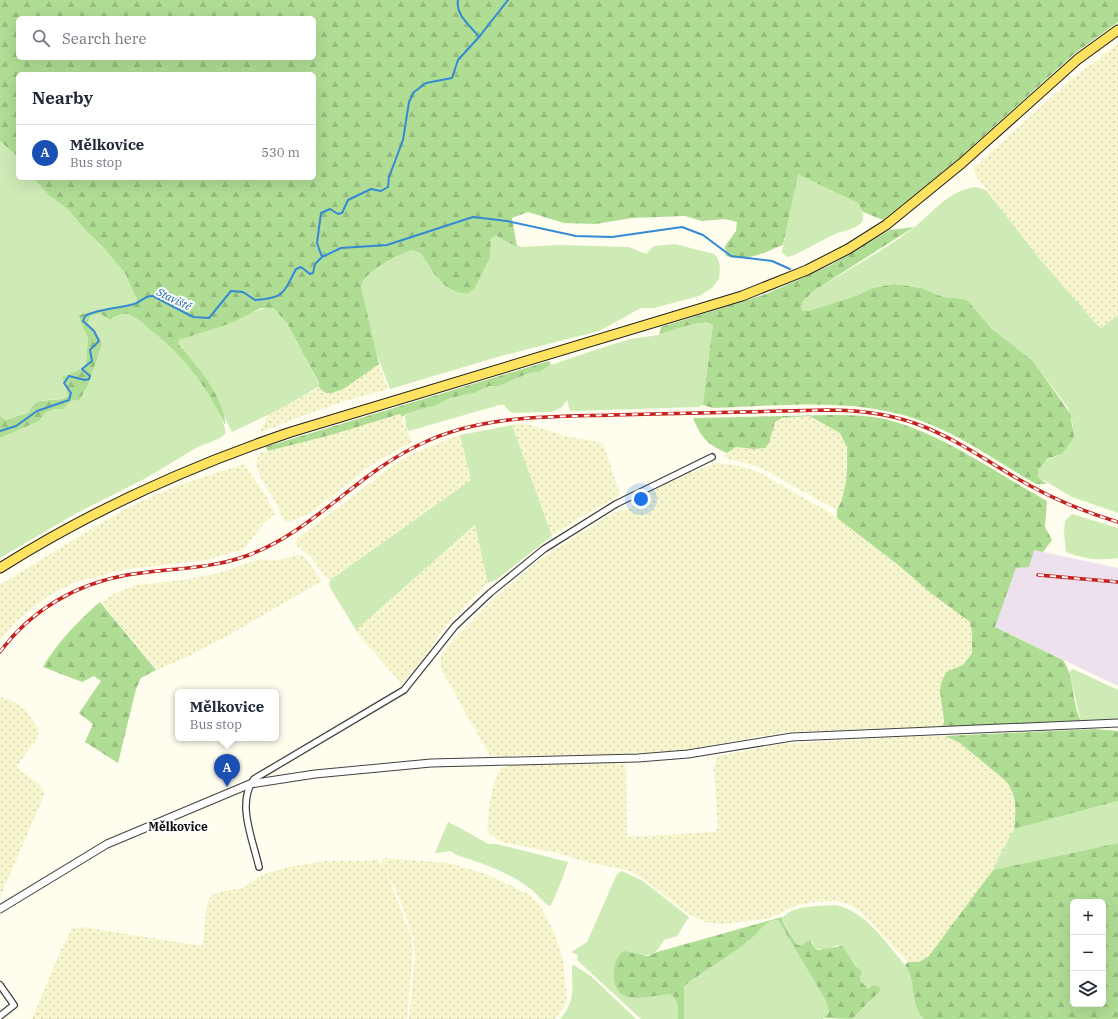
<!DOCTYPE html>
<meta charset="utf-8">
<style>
:root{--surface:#fff;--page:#f6f6f7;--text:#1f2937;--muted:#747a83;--line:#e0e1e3;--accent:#2563eb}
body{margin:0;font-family:"IBM Plex Serif",serif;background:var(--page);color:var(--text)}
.controls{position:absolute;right:12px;bottom:12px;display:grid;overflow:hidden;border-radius:6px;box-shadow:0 4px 16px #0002}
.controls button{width:36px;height:36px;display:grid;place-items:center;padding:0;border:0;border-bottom:1px solid var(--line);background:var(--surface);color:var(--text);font:20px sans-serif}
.you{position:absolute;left:641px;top:499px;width:14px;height:14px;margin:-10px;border:3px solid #fff;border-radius:50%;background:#1a73e8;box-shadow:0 0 0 6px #1a73e833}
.badge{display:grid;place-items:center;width:26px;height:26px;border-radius:50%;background:var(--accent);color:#fff;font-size:13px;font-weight:700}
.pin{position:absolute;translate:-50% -33px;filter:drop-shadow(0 1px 2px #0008)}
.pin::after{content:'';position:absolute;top:21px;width:14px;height:12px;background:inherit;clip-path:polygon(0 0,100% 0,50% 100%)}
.popup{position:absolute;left:175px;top:689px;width:104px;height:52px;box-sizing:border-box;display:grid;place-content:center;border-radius:6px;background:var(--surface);filter:drop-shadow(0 1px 3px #0005);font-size:13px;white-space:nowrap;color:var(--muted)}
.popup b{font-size:15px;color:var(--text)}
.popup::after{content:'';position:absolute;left:50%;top:100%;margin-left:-8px;border:8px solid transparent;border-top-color:var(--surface)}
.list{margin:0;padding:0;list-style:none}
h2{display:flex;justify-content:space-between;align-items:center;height:52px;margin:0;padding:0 16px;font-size:17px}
h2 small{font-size:13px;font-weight:400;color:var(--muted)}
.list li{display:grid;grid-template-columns:26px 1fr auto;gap:12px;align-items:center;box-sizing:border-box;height:56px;padding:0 16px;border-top:1px solid var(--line)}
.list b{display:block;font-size:15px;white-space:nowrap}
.list p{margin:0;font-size:13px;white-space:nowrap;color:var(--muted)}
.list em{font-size:13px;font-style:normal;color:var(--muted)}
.icon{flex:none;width:22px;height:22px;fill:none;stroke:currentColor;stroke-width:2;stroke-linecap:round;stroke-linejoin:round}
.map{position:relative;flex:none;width:1118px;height:1019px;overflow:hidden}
.search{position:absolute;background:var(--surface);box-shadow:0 4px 16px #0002;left:16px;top:16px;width:300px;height:44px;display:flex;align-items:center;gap:10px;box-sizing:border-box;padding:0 14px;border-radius:6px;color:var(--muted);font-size:15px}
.panel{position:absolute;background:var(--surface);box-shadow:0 4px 16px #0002;left:16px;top:72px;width:300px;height:108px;border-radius:6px}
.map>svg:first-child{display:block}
.industrial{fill:#ece1ed}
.farmland{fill:url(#farmland-dots)}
.grass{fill:#ceebb6}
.forest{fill:url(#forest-firs);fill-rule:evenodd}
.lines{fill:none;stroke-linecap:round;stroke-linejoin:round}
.stream{stroke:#348ad4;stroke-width:2}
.minor-casing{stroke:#414141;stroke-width:8}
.tertiary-casing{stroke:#414141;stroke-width:9}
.primary-casing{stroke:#1f1f1f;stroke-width:11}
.minor{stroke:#fff;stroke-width:5.5}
.tertiary{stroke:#fff;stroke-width:7}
.primary{stroke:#ffe25f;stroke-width:9}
.rail-casing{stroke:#c5211f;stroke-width:3.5}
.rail{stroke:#fff;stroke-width:2;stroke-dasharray:6;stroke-linecap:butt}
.labels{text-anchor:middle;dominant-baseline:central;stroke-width:4;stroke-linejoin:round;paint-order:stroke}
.water-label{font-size:11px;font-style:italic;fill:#115ba6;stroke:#fff}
.quarter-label{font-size:12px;font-weight:bold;fill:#0e0e0e;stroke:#fff}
</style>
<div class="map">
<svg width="1118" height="1019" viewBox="0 0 1118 1019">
<defs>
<pattern id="farmland-dots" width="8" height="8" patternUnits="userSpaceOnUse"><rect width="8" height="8" fill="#f6f5cd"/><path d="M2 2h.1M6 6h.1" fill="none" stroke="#d2d1af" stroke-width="1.8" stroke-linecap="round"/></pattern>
<pattern id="forest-firs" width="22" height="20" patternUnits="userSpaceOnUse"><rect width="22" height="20" fill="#b0dd94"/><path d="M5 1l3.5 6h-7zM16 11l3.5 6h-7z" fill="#96bc7e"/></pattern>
</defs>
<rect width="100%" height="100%" fill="#fffdee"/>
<path class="industrial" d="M1034 550 1118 568V686L995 627 1016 568Z"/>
<path class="farmland" d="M1118 44V315L1100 328 1087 315 1014 227 975 174 974 168 1067 83Z
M379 364 388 389 338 403 260 432 268 415 319 388 326 393H337Z
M400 414 412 442 371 465 309 514 285 523 276 503 259 474 256 464 259 453 331 435Z
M810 416 837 429 846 442V481L842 500 837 510 763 469 743 462 724 458 727 453 736 447 747 448 771 439 773 426 778 419Z
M519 424 531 425 565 436 603 443 620 495 579 518 552 536 512 425Z
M460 435 471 480 332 578 328 579 324 576 311 557 297 546 295 543 297 539 392 466 411 454Z
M718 463 744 467 760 473 830 513 897 564 932 594 970 622 972 633V653L963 665 944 675 941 683 943 725 938 727 786 732 678 751 625 754 490 756 441 669V656L452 641 490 602 542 558 614 512 630 509 639 499 668 483 697 470Z
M244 464 267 498 275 514 263 524 244 549 207 560 127 569 76 582 53 593 36 605 16 621 0 640V585L88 531 135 504 179 485Z
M476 525 488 583 448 623 415 669 401 683 355 631Z
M300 555 304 556 322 581 225 637 187 657 157 670 102 603 115 593 137 585 182 580 219 573 260 559 272 561Z
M0 697 11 700 25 710 38 728V738L18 764 17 768 42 787 45 793 0 897Z
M916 736H945L960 743 1006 781 1012 789 1015 816 1012 836 997 860 989 878 929 956 919 962H908L859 910 851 905 838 901 812 902 795 906 770 918 757 920 722 924 705 922 687 913 644 879 630 871 579 860 559 853 502 842 490 834 487 828 490 801 495 780 501 768 507 766 615 763 625 765 626 770 627 837 715 832 718 828 714 769 716 759 719 756 781 744Z
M384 858 448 863 486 874 530 895 540 906 554 932 563 960 567 999 564 1007 555 1019H409L415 955 413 938 401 902 383 865 382 860Z
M377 859 385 869 411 936 413 952 407 1019H32L60 952 72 929 83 927 201 946 203 942 207 904 212 895 219 892 243 888 261 875 289 867 324 861H364Z"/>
<path class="grass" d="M0 141 18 157V178H33L69 210 83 228 101 245 125 273 137 300 136 303 121 307 84 313 79 316 80 321 88 338 86 362 82 369 62 378 68 396 63 399 43 400 34 404 28 413 6 420 2 418 0 414Z
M797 174H801L858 203C862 209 866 218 861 223 855 229 845 231 837 233 822 240 807 249 792 256L787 257 782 252Z
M975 187 986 190 1039 258 1097 325 1101 328 1118 315V513L1072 497 1038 477C1036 465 1047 458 1058 456L1073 425 1068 408 1033 361 992 329 968 301 963 299 943 297 922 288 895 284 872 288 856 296 808 311H803L801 308 803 301 815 290C846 271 879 253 908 232 931 216 946 191 975 187Z
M497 236 521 247 558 245 629 247 646 254 654 246 675 244 714 254 718 258 720 267 719 279 712 288 699 296 654 308H641L599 331 501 356 390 389 377 355 362 293C361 290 360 286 361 283 365 271 399 255 412 250L420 253C434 271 440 291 467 294L480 277 490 258 491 238Z
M269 307 274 308 288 325 320 386 278 410 232 432 208 384 195 363 178 344 179 340 229 324 247 314Z
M95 314 104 315 110 320C116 317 121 313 127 314 136 316 146 325 153 331 184 356 218 392 226 433L220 438 196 448 146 478 75 514 0 558V438L39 421 45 413 55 409H63C67 402 71 400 79 401L88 385 100 339 88 323 90 316Z
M703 322 711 323 714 330 704 402 703 405 698 407 570 411 567 400 562 407 552 412 511 413 504 405H499L409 431 406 427 405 416 408 413 437 405 450 398 474 393 489 386 499 385 529 373 539 372 551 365 589 352 630 339 659 335 674 329Z
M512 425 552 536 496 580 488 583 475 525 356 630 329 586 330 580 471 480 460 435Z
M1072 514 1118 528V558C1100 561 1083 559 1066 552L1064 532 1065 521Z
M1073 669 1118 690V719L1081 721 1069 672Z
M1118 801V843L993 870 997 860 1014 829Z
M448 822C462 829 475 836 488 844H497L568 862C568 865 554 900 551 905L549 906C541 900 536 892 528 887 508 872 480 862 456 855L451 851 435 853Z
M622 871 643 881 689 917 677 936 664 940C656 953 654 957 638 954L647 996 668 994 673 996 678 1005V1019H641L577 960 578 955 571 952 587 942 617 874Z
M836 905C867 912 885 942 905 965 917 982 909 1005 924 1019H852L870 1002V987L868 989 860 980 862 971C852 963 848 952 838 945L826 950 815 948 812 941 802 945H797L782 919C789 905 822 906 836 905Z
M778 920 826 1001 829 1012 823 1019H684L683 988 684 986C706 969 732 956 753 937 761 930 766 920 778 920Z
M574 965 592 977 636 1019H560C576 1001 572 988 572 966Z"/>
<path class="forest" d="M0 0H1118V22L1074 54 958 159 883 220 863 212 858 203 798 174 783 245C765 252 745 263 726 256L725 246 736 231 737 222 725 219 702 221 685 216 632 218 596 224 564 223 528 212 512 218 517 247 497 236 491 238 490 258 474 289 467 294C440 291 434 271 420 253L412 250C398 255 362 272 361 287L379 364 345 388 333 393H326L319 388V383L288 325 274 308H261L229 324 179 340 178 344C194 360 226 401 225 424 206 386 186 358 152 331 145 325 136 316 127 314 121 313 115 317 110 320 103 314 99 313 90 316L88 323 100 339 102 344 88 385 79 401C69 399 69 404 63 409H55L45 413 39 421 0 438V414L2 418 6 420 28 413 34 404 39 401 63 399 68 396 62 377 82 369 86 362 88 338 80 321 79 316 84 313 121 307 136 303 137 300 125 273 101 245 83 228 69 210 48 194 33 178H314V74H18V157L0 141ZM18 18H314V58H18Z
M914 227 815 290 803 301 801 308 803 311H808L856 296 872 288 895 284 922 288 943 297 964 299 968 301 992 329 1033 361 1070 413 1074 436 1071 442 1062 454 1047 459 1038 470V477L1047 484H1036C997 462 959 433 916 419 852 397 780 406 713 408L703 405 713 326 710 323C702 320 668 331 659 335L661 327 766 294 831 265 890 230Z
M549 361 551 365 539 372 529 373 499 386H489L474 393 450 398 437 405 408 413 402 417 400 414 331 435 268 451 265 447Z
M827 415C846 415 866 415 885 419 944 434 994 472 1047 501L1045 527 1052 540 1043 552 1034 550 1029 567 1016 568 995 627 1063 660C1075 677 1071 701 1081 721L938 727 943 725 944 721 940 691 941 683 946 672 963 665 972 653V633L970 622 932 594 897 564 837 518V510L842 500 846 481 847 466V447L840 433 810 416 782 418 775 422 769 443 765 448 754 449 736 447 727 453C708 445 701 438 693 418Z
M100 602 156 670 141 678 136 689 118 763 85 742 93 724 79 713 101 681 94 676 82 682 43 667C56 644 80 619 100 602Z
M1094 729 1118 731V801L1014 829C1016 813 1017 795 1006 781L960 743 945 736Z
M1118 843V1019H924C909 1005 917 982 905 965L908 962H919L929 956 993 870ZM1073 902H1103V1004H1073Z
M782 917 783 922 797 945H802L810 940 815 948 818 950 842 946 855 965 862 971 860 980 868 989 873 985 879 987 880 991 852 1019 824 1018 829 1012 826 1001 778 920C766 920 761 930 753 937 732 956 706 969 684 986V1019H678V1005L673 996 668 994C655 996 638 1000 625 996 609 990 611 958 624 951L648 956 657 952Z"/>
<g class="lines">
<path class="stream" d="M479 37 508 0
M322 257 341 248 387 245 473 217 507 221 576 236 612 237 682 227 703 235 731 256 772 261 790 269
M0 431 16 426 37 411 69 400 71 393 64 383 69 376 85 380 89 379 90 376 82 369 92 361 90 350 99 341 94 331 83 321 85 316C100 308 117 309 134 304 141 302 145 295 153 296L193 317 209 318 231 291 243 292 255 300C284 298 283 294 296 269L301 267 310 274 313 273 315 264 322 257 317 243 321 213 330 209 338 214 342 213 348 200 371 189 381 191 388 187 389 177 403 140 409 102 414 92 426 83 452 78 458 60 479 37C471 26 455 15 458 0"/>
<defs>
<path id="minor" d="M259 867C253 840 236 803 254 779L404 690 455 626 490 593 544 549 616 504 712 457
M0 985 14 1005 0 1016"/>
<path id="tertiary" d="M0 909 107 844 250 784 315 774 431 763 638 758 688 754 792 737 1118 723"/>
<path id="primary" d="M0 568C92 510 187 467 291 432L742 296 807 270 848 249 886 225 962 163 1078 59 1118 30"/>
</defs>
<use href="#minor" class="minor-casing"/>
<use href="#tertiary" class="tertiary-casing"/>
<use href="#primary" class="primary-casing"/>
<use href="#minor" class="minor"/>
<use href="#tertiary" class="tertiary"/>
<use href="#primary" class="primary"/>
<defs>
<path id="rail" d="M1038 575 1118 582
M0 652C31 610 76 584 127 575 167 568 207 570 246 556 313 532 358 472 423 443 482 415 548 417 612 415 684 413 756 412 827 410 857 410 885 413 914 423 949 435 981 457 1013 476 1046 496 1081 511 1118 522"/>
</defs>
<use href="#rail" class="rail-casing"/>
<use href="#rail" class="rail"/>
</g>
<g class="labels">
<g class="water-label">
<text transform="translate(174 299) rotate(26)">Staviště</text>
</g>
<g class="quarter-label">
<text x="178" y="826">Mělkovice</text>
</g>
</g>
</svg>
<div class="controls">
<button>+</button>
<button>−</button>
<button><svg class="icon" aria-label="layers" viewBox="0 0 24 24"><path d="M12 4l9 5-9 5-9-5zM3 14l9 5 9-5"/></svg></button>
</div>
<div class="you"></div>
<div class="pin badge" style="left:227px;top:787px;background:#1a4fb4">A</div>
<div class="popup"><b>Mělkovice</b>Bus stop</div>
<div class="search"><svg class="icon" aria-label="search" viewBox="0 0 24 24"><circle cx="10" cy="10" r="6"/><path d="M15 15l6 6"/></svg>Search here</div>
<section class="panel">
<h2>Nearby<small></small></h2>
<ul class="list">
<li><span class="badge" style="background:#1a4fb4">A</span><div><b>Mělkovice</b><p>Bus stop</p></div><em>530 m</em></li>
</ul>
</section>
</div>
